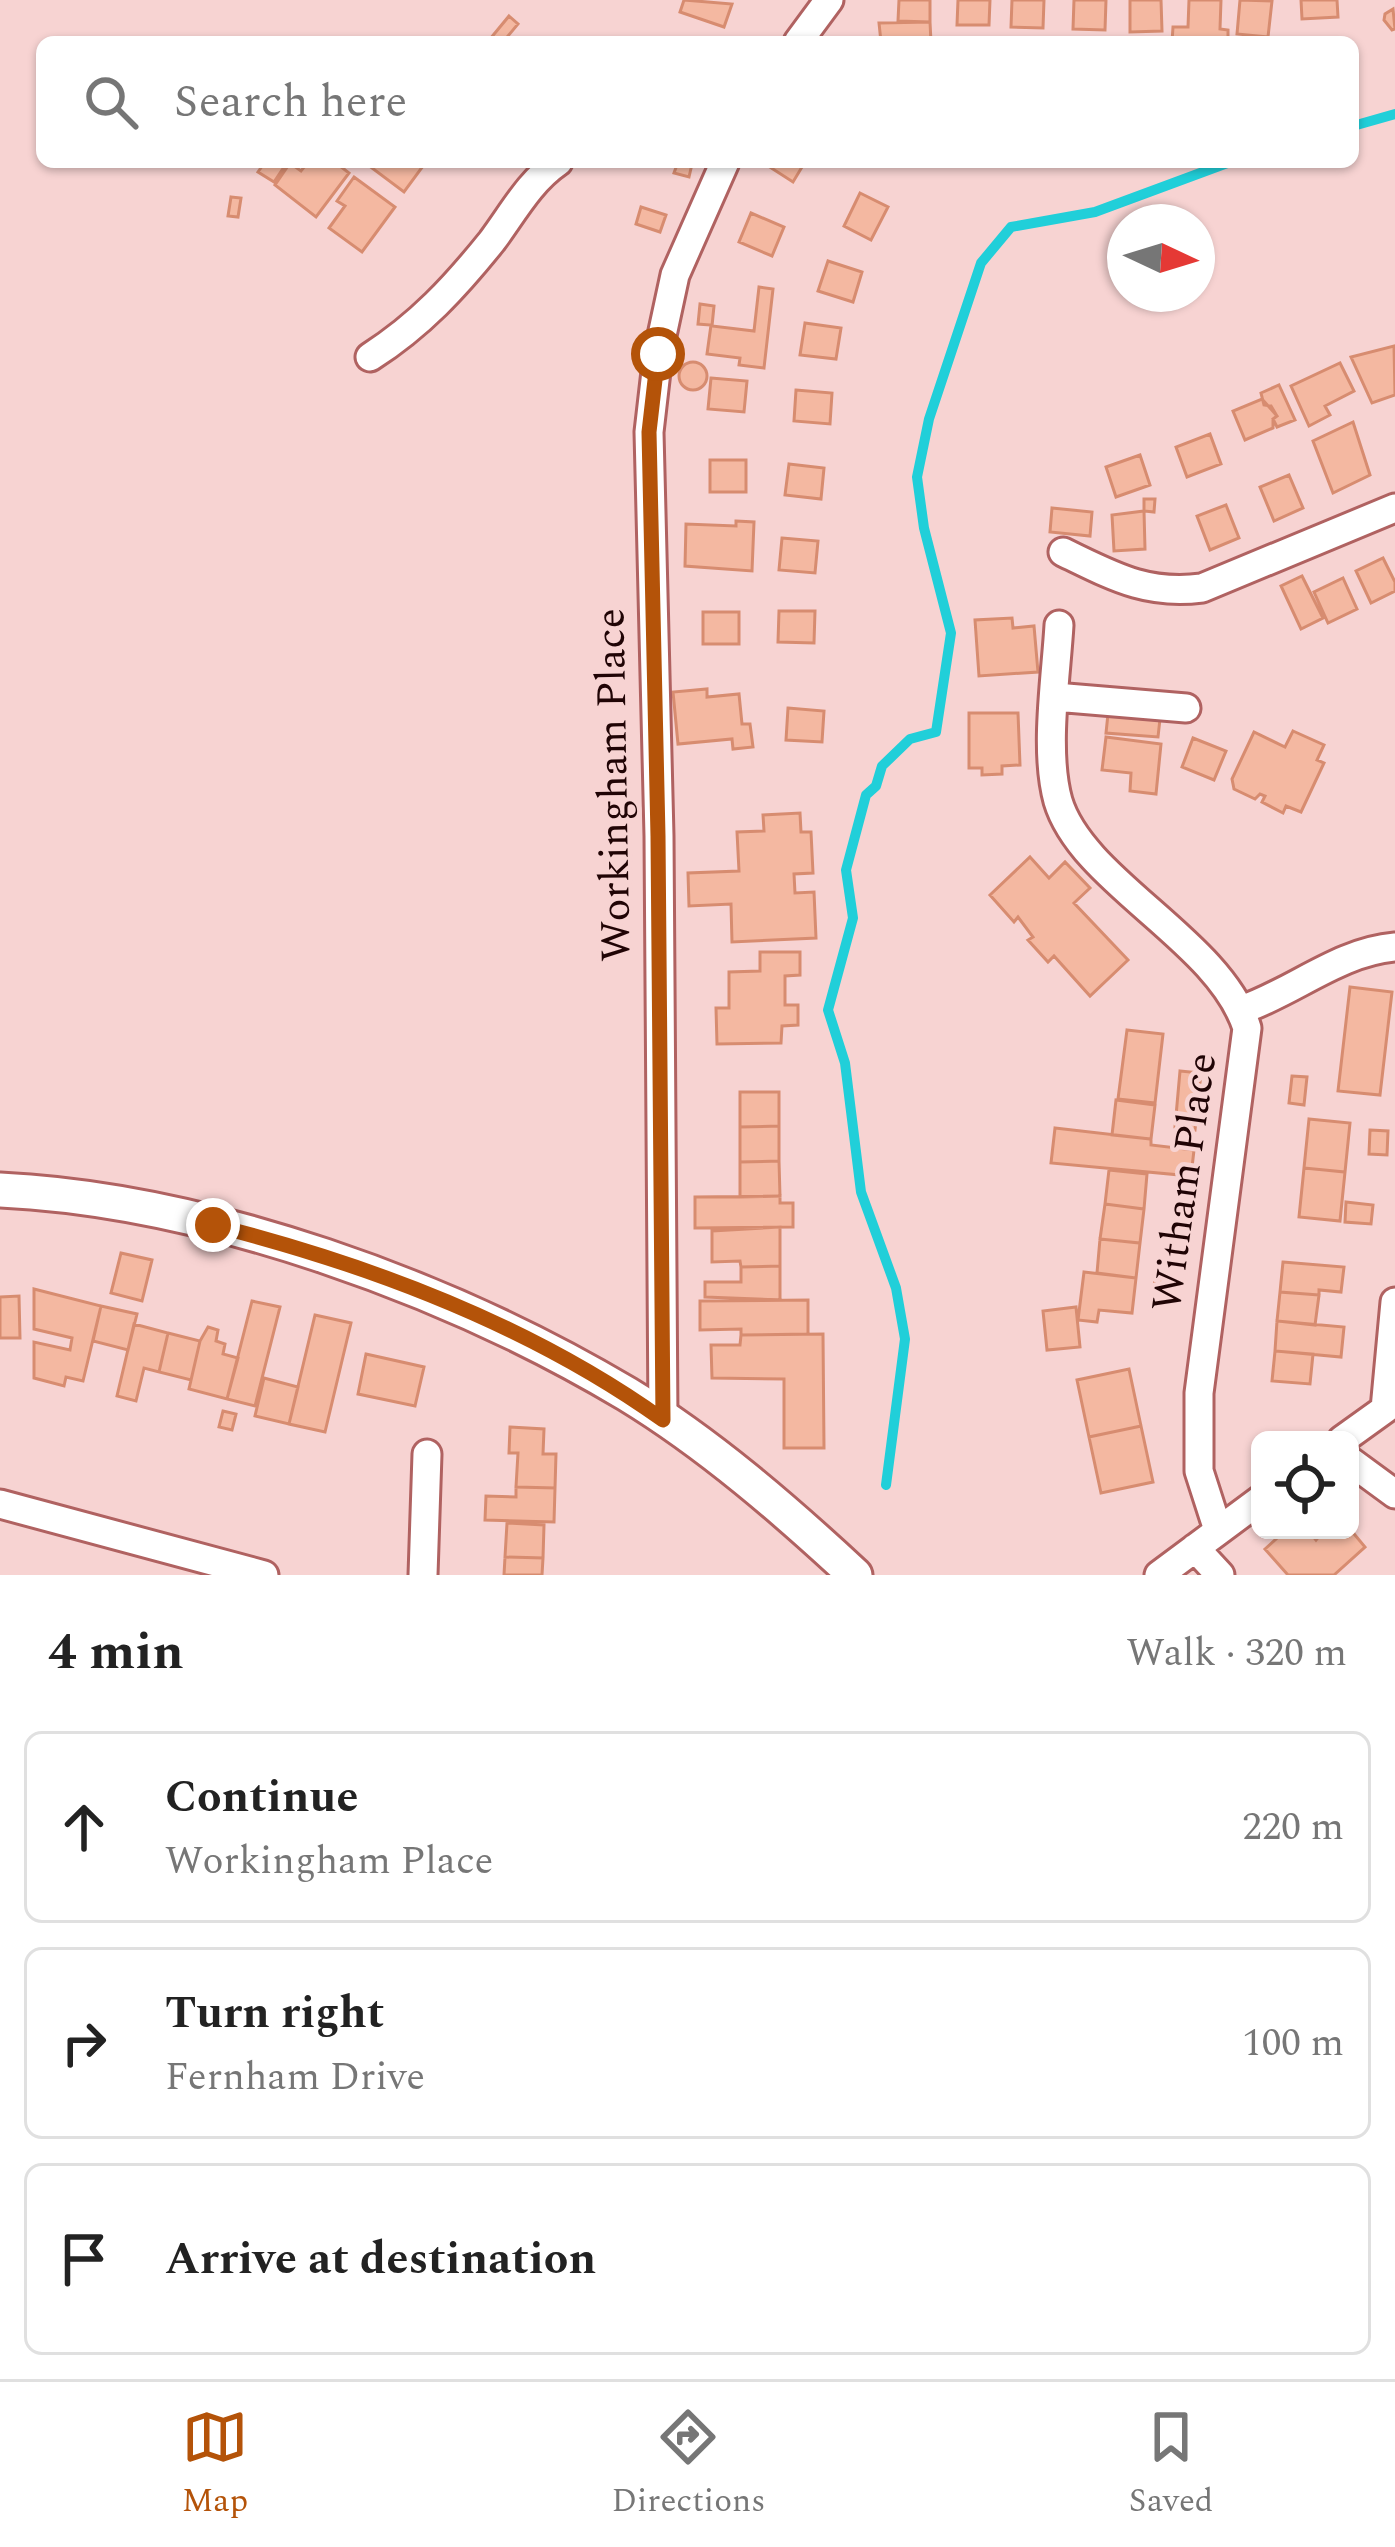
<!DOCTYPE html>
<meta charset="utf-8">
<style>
:root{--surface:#fff;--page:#f2f2f2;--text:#222;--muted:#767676;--line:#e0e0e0;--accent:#b45309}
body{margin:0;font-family:Spectral,serif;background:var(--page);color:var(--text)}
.controls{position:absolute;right:36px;bottom:36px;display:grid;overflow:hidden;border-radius:18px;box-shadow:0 3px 9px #0004}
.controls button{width:108px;height:108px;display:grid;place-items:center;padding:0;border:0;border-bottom:3px solid var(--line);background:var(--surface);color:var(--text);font:60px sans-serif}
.compass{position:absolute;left:1107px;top:204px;width:108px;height:108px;border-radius:50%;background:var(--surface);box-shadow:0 3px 9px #0004;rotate:94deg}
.stop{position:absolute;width:36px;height:36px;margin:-27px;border:9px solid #b45309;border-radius:50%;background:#fff}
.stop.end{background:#b45309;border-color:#fff;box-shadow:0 3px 12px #0008}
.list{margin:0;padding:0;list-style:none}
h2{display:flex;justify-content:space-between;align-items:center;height:156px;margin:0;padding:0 48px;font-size:51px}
h2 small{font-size:39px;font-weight:400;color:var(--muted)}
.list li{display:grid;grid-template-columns:78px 1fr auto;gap:36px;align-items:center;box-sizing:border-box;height:192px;margin:0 24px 24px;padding:0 24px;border:3px solid var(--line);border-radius:18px}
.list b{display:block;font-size:45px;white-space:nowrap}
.list p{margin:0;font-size:39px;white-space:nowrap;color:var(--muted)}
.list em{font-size:39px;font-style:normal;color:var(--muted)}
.icon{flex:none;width:66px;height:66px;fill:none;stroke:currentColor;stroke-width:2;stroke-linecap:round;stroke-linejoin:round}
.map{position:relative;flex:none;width:1395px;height:1575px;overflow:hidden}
.search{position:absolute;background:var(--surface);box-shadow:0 3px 9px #0004;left:36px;right:36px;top:36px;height:132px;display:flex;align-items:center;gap:30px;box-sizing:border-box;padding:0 42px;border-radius:18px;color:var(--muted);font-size:45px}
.sheet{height:804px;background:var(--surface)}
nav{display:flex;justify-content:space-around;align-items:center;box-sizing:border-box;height:168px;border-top:3px solid var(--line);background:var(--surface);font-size:33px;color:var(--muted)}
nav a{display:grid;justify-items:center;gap:6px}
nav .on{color:var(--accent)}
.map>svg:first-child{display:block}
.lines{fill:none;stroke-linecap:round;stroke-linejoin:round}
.stream{stroke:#21cfd9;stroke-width:10}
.building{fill:#f4b8a1;stroke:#d78c70;stroke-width:3}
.minor-casing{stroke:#b06261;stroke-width:33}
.tertiary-casing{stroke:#b06261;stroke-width:39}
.minor{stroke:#fff;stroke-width:27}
.tertiary{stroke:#fff;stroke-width:33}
.route{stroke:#b45309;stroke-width:15}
.labels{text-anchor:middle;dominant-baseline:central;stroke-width:9;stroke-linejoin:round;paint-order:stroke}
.street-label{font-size:42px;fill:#200405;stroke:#f7d3d2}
</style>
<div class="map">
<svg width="1395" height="1575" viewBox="0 0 1395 1575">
<rect width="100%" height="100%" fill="#f7d3d2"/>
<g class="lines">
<path class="stream" d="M1353 126 1395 114
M886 1485 905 1339 896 1288 861 1192 845 1063 828 1010 853 918 846 870 866 795 876 786 882 766 910 739 936 732 951 633 924 528 917 477 929 419 981 263 1011 227 1095 212 1230 162"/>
</g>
<path class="building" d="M684 0 732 4 724 27 680 12Z
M899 0H930V22L898 21Z
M958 0H990L989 25H957Z
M1012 0H1044L1043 28 1011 27Z
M1074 0H1106L1105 30 1073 29Z
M1130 0H1161L1162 31 1130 32Z
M1189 0H1221L1220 29 1228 30V42H1172L1173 27H1188Z
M1240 0 1272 1 1268 37 1237 34Z
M1301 0H1337L1338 17 1302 19Z
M1393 9 1395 29 1392 30 1384 20 1385 14Z
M509 16 518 24 503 42H494L490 39Z
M930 22 931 42H881L879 23Z
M265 162H276L284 167 274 182 258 172Z
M308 162H335L349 173 316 217 275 185 290 163 301 171Z
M364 162H426L404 192Z
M678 162 692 164 689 177 674 173Z
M762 162H805L793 182Z
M354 177 395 207 362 252 329 228 345 206 337 201Z
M860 193 888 207 871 240 844 226Z
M231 197 241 198 238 217 228 216Z
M641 207 666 215 660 232 636 224Z
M751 213 784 227 772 256 739 242Z
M828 261 862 272 853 302 818 291Z
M759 287 773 289 764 368 739 365 740 358 707 354 711 325 698 324 700 304 714 306 712 326 754 331Z
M805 323 841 328 836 359 800 355Z
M1394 346 1395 395 1372 403 1351 357Z
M679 376a14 14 0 1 1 28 0a14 14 0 1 1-28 0Z
M1340 363 1354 391 1325 406 1330 415 1309 426 1291 386Z
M711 378 747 381 744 412 708 409Z
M1279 385 1295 420 1277 427 1273 419 1277 416 1271 406 1264 405 1261 393Z
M796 390 832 393 830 424 794 421Z
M1262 399 1277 416 1273 419V428L1245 440 1233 411Z
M1353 422 1370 475 1333 493 1313 441Z
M1210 434 1221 464 1187 477 1176 447Z
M1140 455 1150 485 1116 497 1106 467Z
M710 460H746V492H710Z
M789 464 824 468 821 499 785 495Z
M1289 475 1303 508 1274 521 1260 487Z
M1144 499H1155L1154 512 1144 511Z
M1226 505 1239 538 1210 550 1197 516Z
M1052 508 1092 512 1090 536 1050 532Z
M1144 511 1145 549 1114 551 1112 515Z
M736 521 754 522 752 571 685 566 686 524 736 526Z
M782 538 818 541 815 573 779 570Z
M1383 558 1395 582V591L1371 603 1356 571Z
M1302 576 1323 618 1301 629 1281 586Z
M1343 578 1357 609 1328 623 1314 592Z
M779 611H815L814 643 778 642Z
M703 612H739V644H703Z
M1012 618 1013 628 1034 626 1038 672 979 676 975 620Z
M707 689V697L739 694 742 724H750L753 747 733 749 732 739 678 744 673 692Z
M788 708 824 711 822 742 786 740Z
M969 713H1018L1020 765 1002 766V774L982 775V768H969Z
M1108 714 1160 719 1158 737 1106 733Z
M1293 731 1324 745 1317 760 1324 763 1301 812 1286 806 1283 813 1262 802 1265 796 1260 794 1255 799 1234 789 1232 779 1254 732 1285 747Z
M1106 737 1161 744 1156 794 1130 791 1131 773 1102 770Z
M1193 738 1226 751 1214 780 1182 767Z
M800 813 801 832H811L813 873 794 874 795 893 814 892 816 938 732 942 731 904 689 906 688 873 739 871 737 832 764 831 763 815Z
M1030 857 1049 878 1065 862 1090 888 1074 903 1128 960 1090 996 1054 956 1048 962 1028 940 1033 937 1018 917 1014 922 990 895Z
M760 952H800V975L785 976V1005H798V1025L782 1026 781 1043 717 1044 716 1008H729V972L760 971Z
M1350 987 1392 992 1380 1095 1338 1091Z
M1127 1030 1163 1034 1155 1103 1118 1099Z
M1180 1071 1201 1073 1195 1130 1175 1127Z
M1292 1076 1307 1077 1304 1105 1289 1103Z
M740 1092H779V1126L740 1127Z
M1116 1100 1155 1105 1151 1139 1112 1135Z
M1309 1119 1350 1123 1345 1172 1304 1168Z
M779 1126V1161L740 1162V1127Z
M1055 1128 1151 1139V1145L1194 1150 1191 1176 1051 1163Z
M1370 1130 1388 1131 1387 1155 1369 1154Z
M779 1161 780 1196 740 1197V1162Z
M1304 1168 1345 1172 1340 1221 1299 1217Z
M1109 1170 1147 1174 1144 1209 1105 1204Z
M780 1196V1203H793V1227L695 1228V1197Z
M1346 1202 1373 1205 1371 1224 1345 1222Z
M1105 1204 1144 1209 1140 1243 1100 1239Z
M780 1227V1266L741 1267 740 1261 712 1262V1231Z
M1100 1239 1140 1243 1136 1278 1097 1273Z
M121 1253 152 1260 142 1301 111 1293Z
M1283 1262 1344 1267 1341 1292 1319 1290V1295L1280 1292Z
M780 1266V1300L705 1297V1282H741V1267Z
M1084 1272 1136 1278 1132 1313 1099 1310 1097 1322 1078 1320Z
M1155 1277 1172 1279 1171 1291 1154 1289Z
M34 1289 101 1306 83 1381 66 1377 64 1386 34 1378V1342L70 1350 72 1338 34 1329Z
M1280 1292 1319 1295 1315 1325 1277 1321Z
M19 1296 20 1338H0V1297Z
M808 1300V1334L741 1335V1329L700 1330V1301Z
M252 1301 280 1307 255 1406 227 1399Z
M101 1306 137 1314 128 1350 93 1341Z
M1076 1307 1080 1347 1047 1350 1043 1311Z
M315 1315 351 1323 325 1432 289 1424Z
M1277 1321 1344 1327 1341 1357 1275 1351Z
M134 1324 168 1333 159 1372 144 1368 136 1401 117 1396Z
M208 1327 218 1330 216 1341 225 1344 223 1354 238 1358 227 1399 189 1389 200 1341Z
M168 1333 200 1341 191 1380 159 1372Z
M823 1334 824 1448H784V1379L712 1378 711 1345H740L741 1335Z
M1275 1351 1313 1354 1310 1384 1272 1381Z
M366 1354 424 1367 415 1406 358 1394Z
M1129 1369 1141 1426 1089 1437 1077 1380Z
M264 1378 298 1387 289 1424 255 1416Z
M223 1411 236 1414 232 1430 219 1427Z
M1141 1426 1153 1482 1101 1493 1089 1437Z
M510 1427 544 1429 543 1454H556L555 1488 516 1487 518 1453H509Z
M516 1487 555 1488 554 1522 485 1520 486 1496 516 1497Z
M507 1523 544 1525 543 1558 505 1557Z
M1350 1529 1365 1547 1334 1575H1288L1265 1549 1286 1530H1308L1316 1540 1324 1530Z
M505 1557 543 1558 542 1575H504Z"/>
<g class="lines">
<defs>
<path id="minor" d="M798 42 829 0
M370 357C420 325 455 287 492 241 513 213 529 182 558 162
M1063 552C1113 576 1145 595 1202 588L1395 508
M1059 625C1056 677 1044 751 1058 801 1082 882 1219 940 1247 1028L1199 1393V1471L1218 1530
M1055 697 1186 708
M1241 1010C1294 992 1338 952 1395 947
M1385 1409 1395 1302
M663 1420 659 836 649 432 658 354 675 275 725 162
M1342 1440 1395 1402
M1350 1461 1395 1494
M0 1504 264 1575
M1195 1548 1220 1575
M423 1575 427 1454
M1159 1575 1260 1500"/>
<path id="tertiary" d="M0 1190C208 1200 449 1288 627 1394 709 1444 785 1510 855 1575"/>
</defs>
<use href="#minor" class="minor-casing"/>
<use href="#tertiary" class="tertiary-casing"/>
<use href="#minor" class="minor"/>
<use href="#tertiary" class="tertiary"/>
</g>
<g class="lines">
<path class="route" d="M213 1225C371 1265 530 1325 663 1420L658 836 649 432 658 354"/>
</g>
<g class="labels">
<g class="street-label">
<text transform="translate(614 785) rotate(-91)">Workingham Place</text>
<text transform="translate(1185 1182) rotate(-82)">Witham Place</text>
</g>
</g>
</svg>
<div class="controls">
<button><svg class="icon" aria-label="locate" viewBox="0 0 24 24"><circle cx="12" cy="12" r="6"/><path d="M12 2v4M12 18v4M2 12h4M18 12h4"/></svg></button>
</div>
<svg class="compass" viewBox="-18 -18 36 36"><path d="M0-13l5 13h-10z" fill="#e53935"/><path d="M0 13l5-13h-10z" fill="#767676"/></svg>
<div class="stop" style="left:658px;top:354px"></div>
<div class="stop end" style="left:213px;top:1225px"></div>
<div class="search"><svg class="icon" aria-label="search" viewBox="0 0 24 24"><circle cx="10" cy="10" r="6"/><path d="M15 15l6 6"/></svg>Search here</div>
</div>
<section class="sheet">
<h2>4 min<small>Walk · 320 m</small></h2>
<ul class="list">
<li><svg class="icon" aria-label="ahead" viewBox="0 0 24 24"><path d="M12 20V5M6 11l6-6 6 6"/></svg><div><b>Continue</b><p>Workingham Place</p></div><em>220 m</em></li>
<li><svg class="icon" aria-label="right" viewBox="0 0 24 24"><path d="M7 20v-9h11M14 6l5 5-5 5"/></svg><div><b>Turn right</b><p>Fernham Drive</p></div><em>100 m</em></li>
<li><svg class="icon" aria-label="arrive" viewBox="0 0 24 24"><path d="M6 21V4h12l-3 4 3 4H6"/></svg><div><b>Arrive at destination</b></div></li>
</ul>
</section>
<nav>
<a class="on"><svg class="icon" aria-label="map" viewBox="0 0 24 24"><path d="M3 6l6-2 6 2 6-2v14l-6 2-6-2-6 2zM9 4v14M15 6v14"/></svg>Map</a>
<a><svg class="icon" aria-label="directions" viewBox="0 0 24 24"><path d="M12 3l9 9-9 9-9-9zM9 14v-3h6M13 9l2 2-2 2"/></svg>Directions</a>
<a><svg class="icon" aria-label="saved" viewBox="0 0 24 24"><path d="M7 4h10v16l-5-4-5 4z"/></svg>Saved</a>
</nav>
